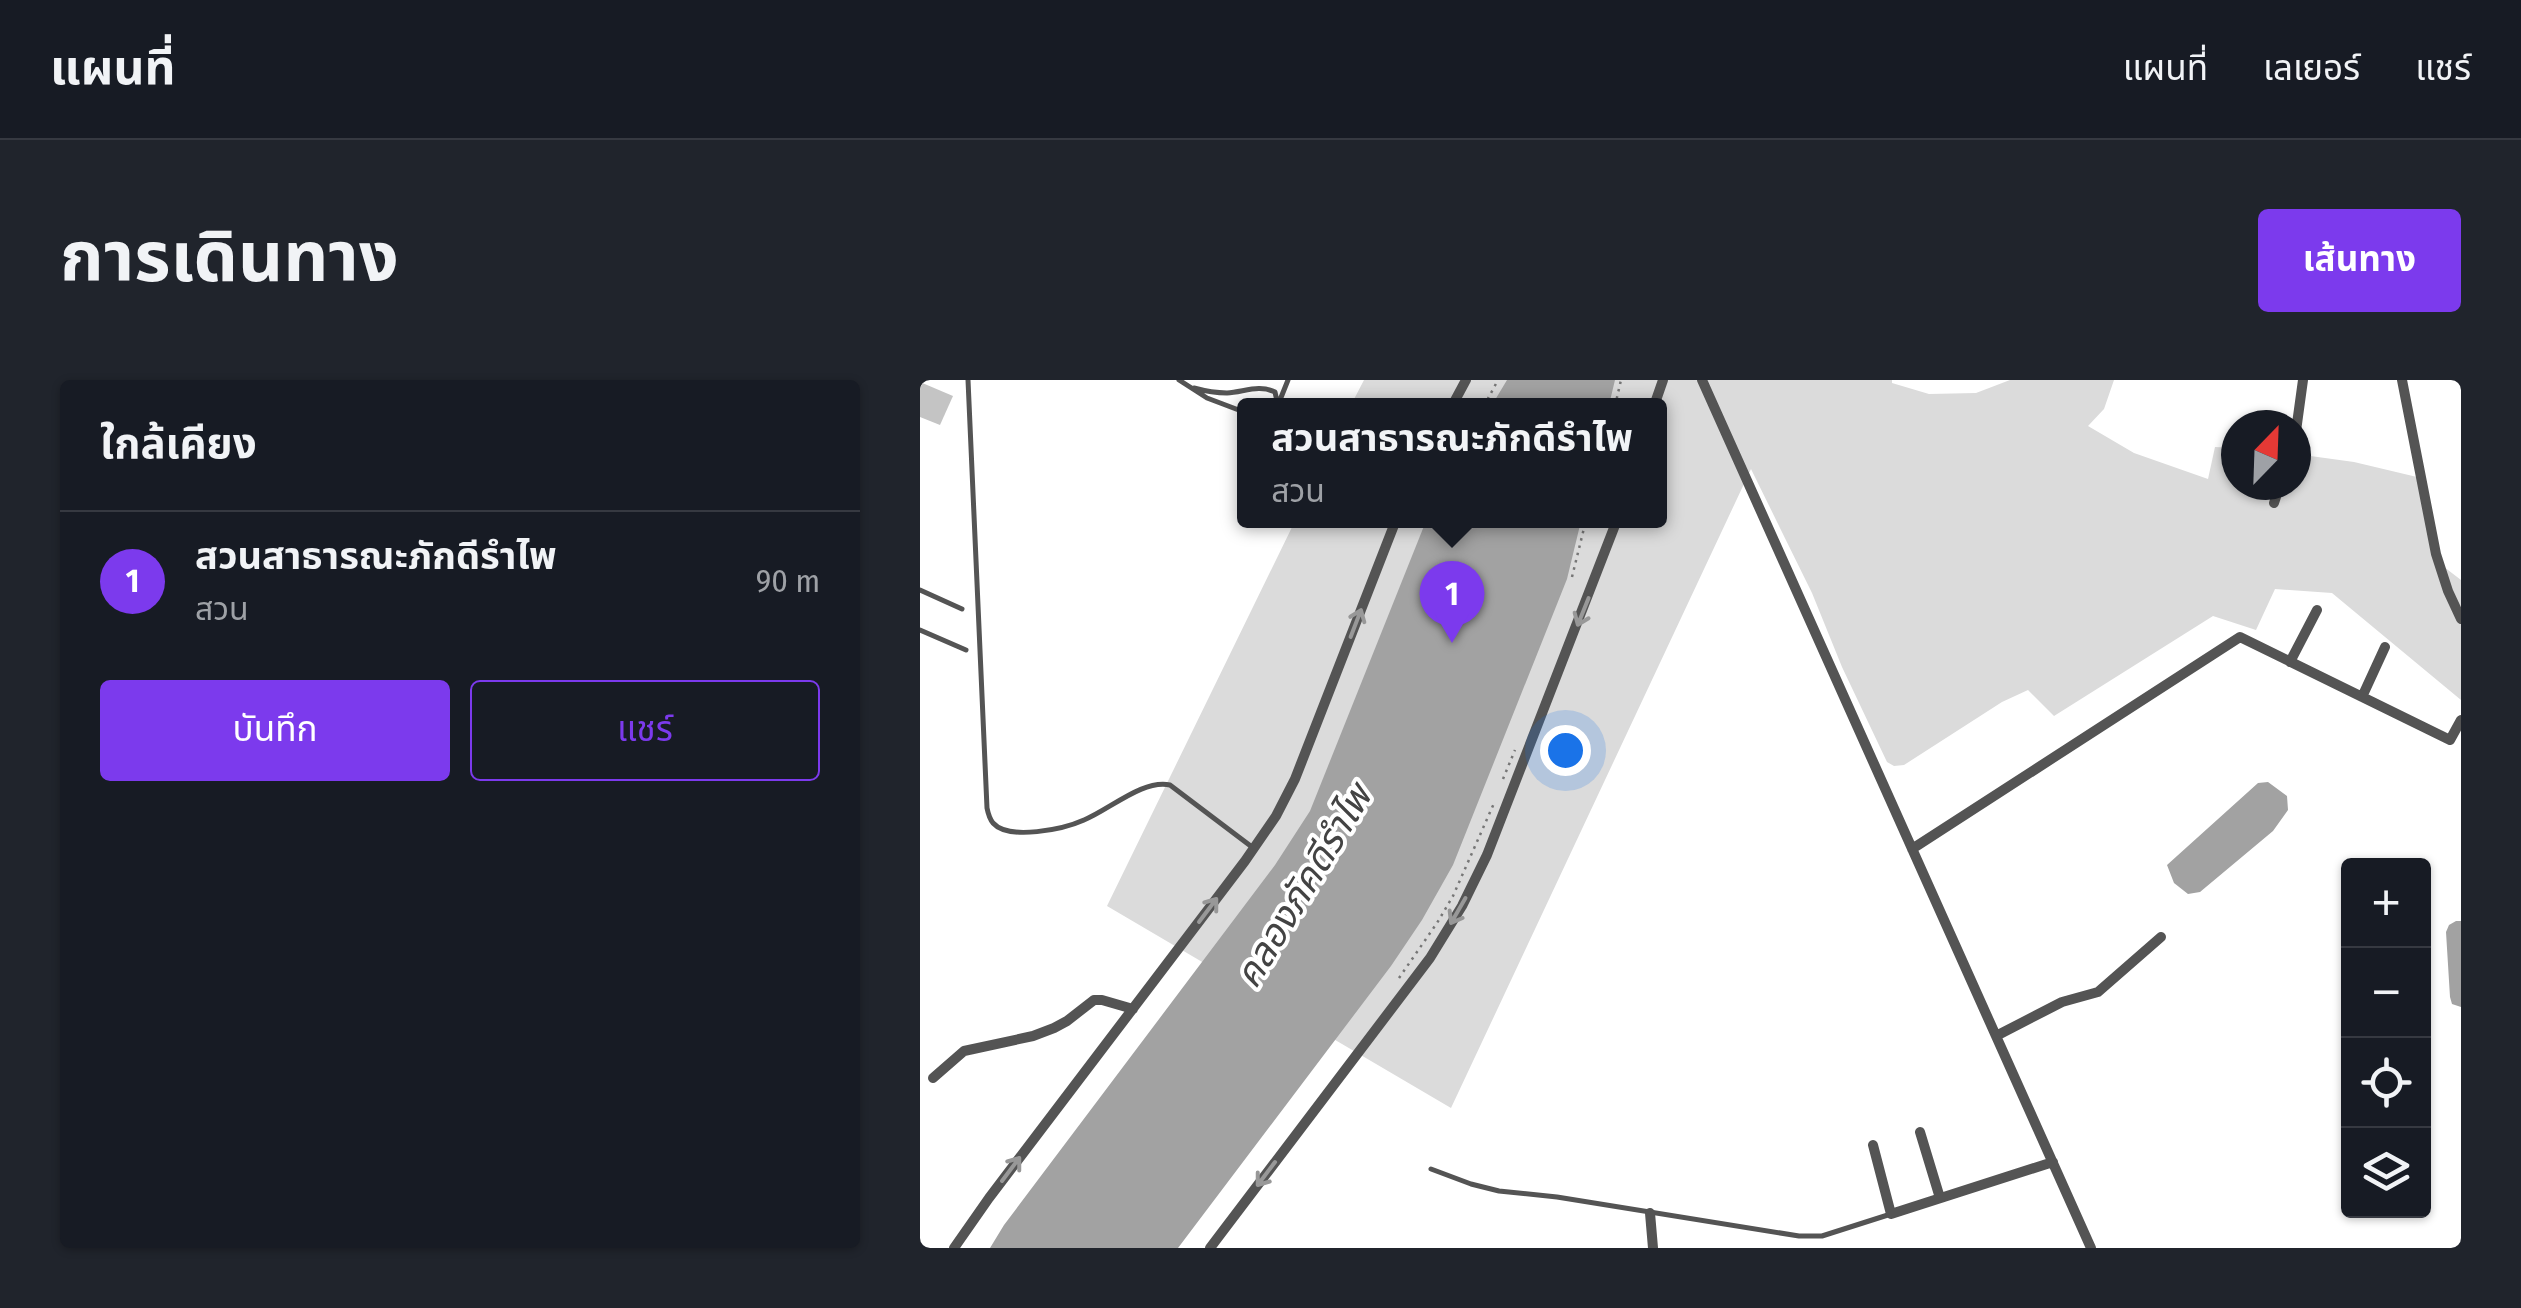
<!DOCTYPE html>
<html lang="th">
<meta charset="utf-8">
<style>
:root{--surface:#171b24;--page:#20242c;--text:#f1f3f6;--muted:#9ea1a6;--line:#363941;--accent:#7c3aed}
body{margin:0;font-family:"Fira Sans Condensed","Noto Sans Thai",sans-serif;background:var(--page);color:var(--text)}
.controls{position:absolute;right:30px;bottom:30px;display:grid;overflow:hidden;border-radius:10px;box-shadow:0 2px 8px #0004}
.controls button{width:90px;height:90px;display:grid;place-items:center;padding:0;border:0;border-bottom:2px solid var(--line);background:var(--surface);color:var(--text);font:50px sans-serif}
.compass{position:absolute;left:1301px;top:30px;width:90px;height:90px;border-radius:50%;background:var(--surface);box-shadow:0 2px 8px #0004;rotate:23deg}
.you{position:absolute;left:645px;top:370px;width:35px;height:35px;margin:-25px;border:8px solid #fff;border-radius:50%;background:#1a73e8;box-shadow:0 0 0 15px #1a73e833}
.badge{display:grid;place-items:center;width:65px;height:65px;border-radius:50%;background:var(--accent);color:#fff;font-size:32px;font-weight:700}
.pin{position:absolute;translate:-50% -82px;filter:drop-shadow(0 2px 5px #0008)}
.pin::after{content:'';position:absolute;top:52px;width:35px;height:30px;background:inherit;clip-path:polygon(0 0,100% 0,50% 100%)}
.popup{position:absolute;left:317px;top:18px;width:430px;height:130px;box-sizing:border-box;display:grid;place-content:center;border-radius:10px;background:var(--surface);filter:drop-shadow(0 2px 8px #0005);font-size:32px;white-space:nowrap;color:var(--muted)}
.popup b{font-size:38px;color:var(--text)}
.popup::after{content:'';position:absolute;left:50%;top:100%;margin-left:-20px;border:20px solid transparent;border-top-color:var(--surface)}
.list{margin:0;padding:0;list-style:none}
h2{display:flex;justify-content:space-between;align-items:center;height:130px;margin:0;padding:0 40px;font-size:42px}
h2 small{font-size:32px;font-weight:400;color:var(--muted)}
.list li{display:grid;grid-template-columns:65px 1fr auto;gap:30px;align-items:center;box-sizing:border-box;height:140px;padding:0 40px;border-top:2px solid var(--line)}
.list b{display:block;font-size:38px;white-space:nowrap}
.list p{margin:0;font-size:32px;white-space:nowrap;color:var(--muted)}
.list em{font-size:32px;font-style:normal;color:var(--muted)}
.actions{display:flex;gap:20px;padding:30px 40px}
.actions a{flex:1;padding:22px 0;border:2px solid var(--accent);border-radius:10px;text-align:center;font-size:35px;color:var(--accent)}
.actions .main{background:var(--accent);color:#fff}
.icon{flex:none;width:55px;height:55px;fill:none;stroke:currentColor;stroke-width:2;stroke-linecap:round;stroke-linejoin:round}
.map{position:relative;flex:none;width:1541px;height:868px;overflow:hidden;border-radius:10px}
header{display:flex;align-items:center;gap:60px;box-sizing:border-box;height:140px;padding:0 50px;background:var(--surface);border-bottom:2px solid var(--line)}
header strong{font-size:48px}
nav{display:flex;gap:55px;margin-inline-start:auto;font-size:35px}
.intro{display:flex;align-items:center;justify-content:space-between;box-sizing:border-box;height:240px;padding:0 60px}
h1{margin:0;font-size:70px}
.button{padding:25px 45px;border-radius:10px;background:var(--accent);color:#fff;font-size:35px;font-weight:700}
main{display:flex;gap:60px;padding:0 60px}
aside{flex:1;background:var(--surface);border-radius:10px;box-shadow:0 2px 8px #0004}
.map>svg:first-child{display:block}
.green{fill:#dbdbdb}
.water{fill:#a2a2a2}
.building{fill:#c4c4c4}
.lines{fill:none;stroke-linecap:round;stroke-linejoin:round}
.path{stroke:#767676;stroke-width:2.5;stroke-dasharray:2.5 5;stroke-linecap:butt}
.lane{stroke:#545454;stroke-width:5}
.street{stroke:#545454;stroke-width:10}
.oneway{stroke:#989898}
.labels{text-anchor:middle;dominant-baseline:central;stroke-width:8;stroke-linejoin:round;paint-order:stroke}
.water-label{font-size:38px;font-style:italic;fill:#434343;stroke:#fff}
</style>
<header>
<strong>แผนที่</strong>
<nav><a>แผนที่</a><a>เลเยอร์</a><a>แชร์</a></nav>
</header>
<div class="intro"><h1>การเดินทาง</h1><a class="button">เส้นทาง</a></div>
<main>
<aside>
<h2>ใกล้เคียง<small></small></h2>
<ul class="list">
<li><span class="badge">1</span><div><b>สวนสาธารณะภักดีรำไพ</b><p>สวน</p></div><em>90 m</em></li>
</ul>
<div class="actions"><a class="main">บันทึก</a><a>แชร์</a></div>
</aside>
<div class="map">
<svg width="1541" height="868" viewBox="0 0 1541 868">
<rect width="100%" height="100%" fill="#fff"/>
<path class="green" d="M444 0H972V3L1009 14 1056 13 1090 0H1194L1184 29 1168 46 1214 73 1288 99 1295 67 1316 68V105H1376V74L1434 82 1497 97 1515 180 1541 200V320L1412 213 1355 209 1336 250 1293 236 1134 336 1108 310 1082 322 984 385 974 386 967 382 922 287 892 213 831 89 531 728 187 526 375 141 740 140V26L431 25Z"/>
<path class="water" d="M587 0H695L689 25H572Z
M506 141H661L647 199 533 485 502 540 471 586 258 868H70L84 845 355 485 390 431Z
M1348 402 1367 416 1368 430 1353 451 1280 512 1268 514 1254 503 1247 485 1338 403Z
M1536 541H1541V627L1532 624 1530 617 1526 552 1529 545Z"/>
<path class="building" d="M0 2 33 16 20 45 0 37Z"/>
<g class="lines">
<path class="path" d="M564 26 578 0
M695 26 701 0
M652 197 666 140
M583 399 595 370
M479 598 517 543 533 516 575 421"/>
<path class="lane" d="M48 0 67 428C68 433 69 438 73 443 89 461 144 449 164 440 189 430 223 399 250 405L332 467
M259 0 287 18 324 32
M274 8C285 11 295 13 307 13 324 12 339 4 355 12L358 26
M360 20 368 0
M0 210 42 229
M0 250 46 270
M511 789 551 804 579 811 637 817 879 856H902L971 834"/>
<path class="street" d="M782 0 1171 868
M1482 0 1516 174 1528 211 1541 239
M532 26 546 0
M734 26 743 0
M1376 51 1383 0
M1354 123 1360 105
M1370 282 1397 230
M1442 317 1465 267
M992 469 1320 257 1530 360 1541 340
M1076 656 1142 622 1178 612 1241 557
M13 698 44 671 113 656 134 648 147 641 174 620H182L213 629
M1000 752 1020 818
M953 765 971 834 1133 782
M730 833 733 868
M34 868 69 818 325 481 356 436 375 399 476 140
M290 868 510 578 542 526 567 475 697 140"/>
</g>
<defs><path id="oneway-shaft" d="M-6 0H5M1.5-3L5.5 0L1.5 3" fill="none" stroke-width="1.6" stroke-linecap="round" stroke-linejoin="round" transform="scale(2.5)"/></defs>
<g class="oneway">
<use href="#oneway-shaft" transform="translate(663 232) rotate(112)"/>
<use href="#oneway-shaft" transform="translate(436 243) rotate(-69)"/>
<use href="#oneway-shaft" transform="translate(288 530) rotate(-53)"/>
<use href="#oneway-shaft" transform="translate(538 531) rotate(120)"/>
<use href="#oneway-shaft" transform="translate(91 789) rotate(-53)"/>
<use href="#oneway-shaft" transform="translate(346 794) rotate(127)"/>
</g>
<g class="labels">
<g class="water-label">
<text transform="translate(383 506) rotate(-59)">คลองภัคดีรำไพ</text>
</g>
</g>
</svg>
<div class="controls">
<button>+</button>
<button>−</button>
<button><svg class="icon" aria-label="locate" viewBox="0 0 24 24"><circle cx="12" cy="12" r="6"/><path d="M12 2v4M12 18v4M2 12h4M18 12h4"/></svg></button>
<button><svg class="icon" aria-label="layers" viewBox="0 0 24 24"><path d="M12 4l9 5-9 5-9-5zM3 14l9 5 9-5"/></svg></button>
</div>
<svg class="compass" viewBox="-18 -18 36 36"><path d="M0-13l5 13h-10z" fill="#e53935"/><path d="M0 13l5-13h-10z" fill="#9ea1a6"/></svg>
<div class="you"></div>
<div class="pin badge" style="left:532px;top:263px">1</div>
<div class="popup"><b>สวนสาธารณะภักดีรำไพ</b>สวน</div>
</div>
</main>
